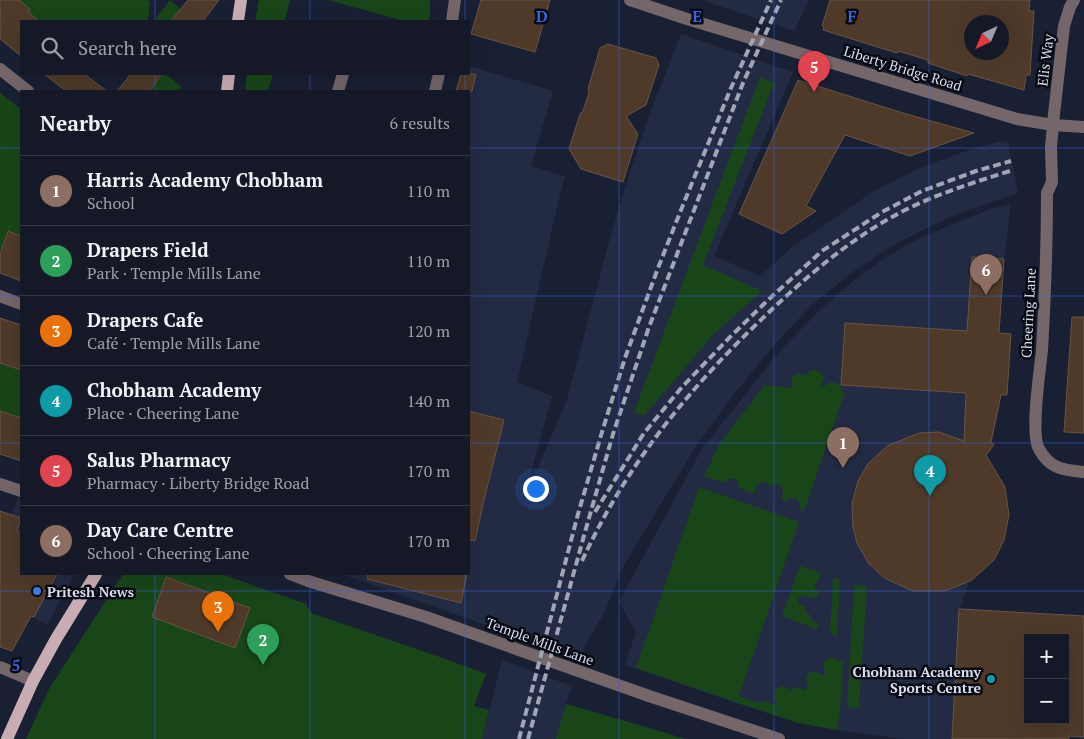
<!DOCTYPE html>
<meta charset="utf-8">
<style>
:root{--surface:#141827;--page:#212533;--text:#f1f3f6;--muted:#9da0a7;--line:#333744;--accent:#d93025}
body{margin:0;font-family:"PT Serif",serif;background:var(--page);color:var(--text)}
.controls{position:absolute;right:15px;bottom:15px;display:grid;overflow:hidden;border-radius:0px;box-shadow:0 5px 20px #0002}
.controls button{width:45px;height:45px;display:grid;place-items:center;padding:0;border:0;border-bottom:1px solid var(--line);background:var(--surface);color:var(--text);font:25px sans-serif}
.compass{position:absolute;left:964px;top:15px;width:45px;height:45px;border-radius:50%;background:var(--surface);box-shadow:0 5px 20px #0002;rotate:224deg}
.you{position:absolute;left:535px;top:488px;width:18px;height:18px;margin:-12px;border:4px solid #fff;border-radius:50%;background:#1a73e8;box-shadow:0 0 0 8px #1a73e833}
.badge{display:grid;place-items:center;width:32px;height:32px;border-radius:50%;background:var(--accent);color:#fff;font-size:16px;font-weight:700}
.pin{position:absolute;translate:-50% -41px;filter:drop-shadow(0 1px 2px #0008)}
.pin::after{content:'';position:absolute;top:26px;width:18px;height:15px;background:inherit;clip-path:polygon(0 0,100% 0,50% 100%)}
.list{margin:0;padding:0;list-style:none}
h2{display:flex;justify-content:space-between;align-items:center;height:65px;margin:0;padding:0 20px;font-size:21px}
h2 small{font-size:16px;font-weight:400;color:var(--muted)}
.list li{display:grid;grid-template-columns:32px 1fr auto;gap:15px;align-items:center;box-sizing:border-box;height:70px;padding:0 20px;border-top:1px solid var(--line)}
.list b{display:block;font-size:19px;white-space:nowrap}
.list p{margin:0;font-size:16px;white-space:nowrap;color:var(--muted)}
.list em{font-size:16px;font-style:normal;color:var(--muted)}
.icon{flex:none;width:28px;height:28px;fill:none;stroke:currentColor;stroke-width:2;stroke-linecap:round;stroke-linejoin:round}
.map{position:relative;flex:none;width:1084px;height:739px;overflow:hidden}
.search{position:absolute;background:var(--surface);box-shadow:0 5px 20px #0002;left:20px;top:20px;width:450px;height:55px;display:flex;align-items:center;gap:12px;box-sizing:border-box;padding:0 18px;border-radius:0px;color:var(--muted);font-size:19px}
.panel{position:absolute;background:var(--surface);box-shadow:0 5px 20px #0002;left:20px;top:90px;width:450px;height:485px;border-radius:0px}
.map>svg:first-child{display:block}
.built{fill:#232a43;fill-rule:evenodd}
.green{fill:#194619}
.building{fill:#4f3a2a;stroke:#6a5342;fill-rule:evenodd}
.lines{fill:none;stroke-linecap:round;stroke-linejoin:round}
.minor{stroke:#756769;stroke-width:12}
.major{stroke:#caadb3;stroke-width:12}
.rail{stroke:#a0a6b6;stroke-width:4;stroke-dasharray:8 4;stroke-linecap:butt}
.grid{fill:none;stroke:#3964db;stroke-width:1;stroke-opacity:0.55}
.shop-dot{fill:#3f7fe0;stroke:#080a13;stroke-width:2}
.culture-dot{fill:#0f9aa8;stroke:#080a13;stroke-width:2}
.labels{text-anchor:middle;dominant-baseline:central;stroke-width:5;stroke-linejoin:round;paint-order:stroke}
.street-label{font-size:14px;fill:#dadfed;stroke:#080a13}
.poi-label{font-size:14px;font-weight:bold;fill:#dadfed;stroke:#080a13;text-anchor:start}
.grid-label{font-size:16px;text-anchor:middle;font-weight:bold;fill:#3964db;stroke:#080a13;stroke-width:5;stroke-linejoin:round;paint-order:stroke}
</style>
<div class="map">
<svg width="1084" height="739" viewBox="0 0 1084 739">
<rect width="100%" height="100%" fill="#1a2034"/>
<path class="built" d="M702 0H809L794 31Z
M681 34 793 72 714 256 760 276 792 247 871 193 909 173 938 161 972 149 1000 141 1008 142 1018 193 965 211 926 228 892 246 851 273 813 304 775 344 734 394 696 446 623 567 604 613 585 646 581 658 563 653 469 619 344 575 342 574H469V91H456L461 74H469V66L553 91 531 166 565 176 558 203 517 382 552 396 522 505 567 400 607 249 625 188 650 113Z
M1011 204 1004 259 999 333 1011 334 1007 395H1001L992 441 994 445 986 455 1005 487 1009 515 1004 540 994 560 969 582 960 608 1084 616V737L1069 736V739H904L849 732 798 723 736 703 625 665 636 632 619 602 701 450 780 351 817 313 847 286 879 262 901 248 924 236 988 210ZM1028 638H1065V720H1028Z
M18 498 21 499V574H75L47 625 0 600V548Z
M502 660 572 686 566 704 570 710 632 739H482Z"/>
<path class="green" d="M7 0H147L150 2 148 21H69L68 20 67 21H39L35 18 32 21H21V27L18 24 30 9 24 4Z
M170 0 181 9 171 21H154Z
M259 0H290L285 21H255Z
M328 0H430V14L428 21H404Z
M162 74H165L181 86 178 91H149Z
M247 74H273L268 91H245Z
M760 77 774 83 703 265 762 291 713 335 644 416 634 412Z
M0 93 21 109V236L8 231 1 250H0Z
M0 350 4 364 19 370 21 364V438L17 417 0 411Z
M816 370 821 373 824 377 821 386 824 387C829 382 833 380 840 385L842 392H845L804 511 799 509 800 504 797 499 791 498 784 501 782 499C782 493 785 488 779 484L769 485 766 482H760L755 487V494L739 488 738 482 734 479H729L724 483 704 476 720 443 765 385 792 388 791 384 793 376 798 373 806 376 810 371Z
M699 487 799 522 739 696 759 703C765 700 768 701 773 705L777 702C772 695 774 687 783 686L791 690C796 686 800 687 805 691L809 687C801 675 813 666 822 676L826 673 823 665C827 656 832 655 839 662L843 659 840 713 837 730 798 723 636 668Z
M800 566 820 572 819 581 816 582 814 586 815 589 819 590 818 597 814 599 811 596 807 598 804 596C801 595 798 597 798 601L800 605H804L806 607 805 611 807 614H810L811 620 814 622H817L819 624 816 629 782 616Z
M123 574H221L306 604 311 613 437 656 486 674 474 706 489 710 482 739H26L49 689Z
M833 578 840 580 837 636 830 633Z
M854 585 867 586 859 708 847 707Z
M566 704 663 732 685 739H556Z"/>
<path class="building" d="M0 0H19L30 9 28 12 39 21H21V56L0 39Z
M188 0H219L203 21H171Z
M481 0H550L535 52 471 34Z
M830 0H1030L1029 11H1034L1030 75H1026L1024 90 968 74 967 76 928 63V60L898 51 897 53 823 30 824 27 822 26ZM972 22H1002V52H972Z
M608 44 656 58 659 65 646 105 626 116 638 134 623 182 581 169 569 149 580 114 583 111 589 93 588 89 600 48Z
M44 74H84L107 91H66Z
M131 74H162L149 91H117Z
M461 74H476L472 91H456Z
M798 80 903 113 974 133 910 156 845 135 806 206 816 211 782 234 739 214Z
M8 231 21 236V281L0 273V254Z
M972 257 1004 259 999 333 1011 334 1007 395H1001L991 442 994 445 986 455 1005 487 1009 515 1004 540 994 560 972 580 945 591H913L886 579 869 564 857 543 853 527 852 504 858 481 868 464 887 446 919 433 939 432 964 441 966 393 841 385 845 323 967 331Z
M1072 317H1084V433L1064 432Z
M0 318 21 325V370L0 363Z
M0 411 21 418V461L0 454Z
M469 411 504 420 484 500 475 541 469 540Z
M0 511 21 518 17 531 21 533V574H57L34 617 31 616 12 651 0 647Z
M368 574H467L461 603 367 579Z
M166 577 250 608 235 648 152 617Z
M959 609 1084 616V737L1069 736V739H952ZM1028 638H1065V720H1028Z"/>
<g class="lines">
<path class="minor" d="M630 0 687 19 1017 119 1053 125 1084 127
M1074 0 1070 7 1064 26 1054 114 1051 147 1052 182 1047 193C1047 246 1045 298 1042 350 1040 371 1030 434 1039 449 1050 469 1063 470 1084 472
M452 21 455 0
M0 69 28 91
M338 91 343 74
M435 91 439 74
M0 296 21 304
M0 484 21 491
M290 574 308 581 426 617 649 696 779 739
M0 667 33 681"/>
<path class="major" d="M238 21 241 0
M227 91 229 74
M7 739 33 681 56 639 96 574"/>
<path class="rail" d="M595 512 644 433 682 387 729 338 768 300 822 251 882 212 922 191 976 171 1011 161
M582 561C626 465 689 388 765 316 807 276 851 238 903 211 939 193 975 182 1013 170
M519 739 578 514 602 432 625 358 658 268 683 205 731 88 771 0
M528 739 585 532 613 434 649 327 743 83 781 0"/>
</g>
<path class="grid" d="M155 0V21M310 0V21M465 0V21M619 0V739M774 0V739M929 0V739M155 74V91M310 74V91M465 74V91M0 148H21M469 148H1084M0 296H21M469 296H1084M0 443H21M469 443H1084M155 574V739M310 574V739M465 574V739M0 591H1084"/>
<circle class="shop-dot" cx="37" cy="591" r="5"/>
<circle class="culture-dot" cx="991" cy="679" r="5"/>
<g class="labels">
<g class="street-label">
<text transform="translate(1045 60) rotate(-83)">Elis Way</text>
<text transform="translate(903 68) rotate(17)">Liberty Bridge Road</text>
<text transform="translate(1028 313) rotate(-87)">Cheering Lane</text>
<text transform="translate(540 641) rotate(20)">Temple Mills Lane</text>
</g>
<g class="poi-label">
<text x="47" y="591">Pritesh News</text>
<text x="981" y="671" text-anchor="end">Chobham Academy<tspan x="981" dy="16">Sports Centre</tspan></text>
</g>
</g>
<g class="grid-label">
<text x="542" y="22">D</text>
<text x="697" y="22">E</text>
<text x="852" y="22">F</text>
<text x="16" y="671">5</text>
</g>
</svg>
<div class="controls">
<button>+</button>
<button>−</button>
</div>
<svg class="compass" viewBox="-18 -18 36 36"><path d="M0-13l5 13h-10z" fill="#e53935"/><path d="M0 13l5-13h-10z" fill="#9da0a7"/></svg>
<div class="you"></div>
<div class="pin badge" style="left:843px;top:468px;background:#8d6e63">1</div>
<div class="pin badge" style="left:263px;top:665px;background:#2e9e5b">2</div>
<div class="pin badge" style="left:218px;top:632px;background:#e8710a">3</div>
<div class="pin badge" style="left:930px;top:496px;background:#0f9aa8">4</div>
<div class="pin badge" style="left:814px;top:92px;background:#e0444e">5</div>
<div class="pin badge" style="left:986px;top:295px;background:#8d6e63">6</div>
<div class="search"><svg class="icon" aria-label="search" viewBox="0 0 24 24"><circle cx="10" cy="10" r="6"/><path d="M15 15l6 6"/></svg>Search here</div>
<section class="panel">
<h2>Nearby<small>6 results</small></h2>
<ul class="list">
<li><span class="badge" style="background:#8d6e63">1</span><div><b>Harris Academy Chobham</b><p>School</p></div><em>110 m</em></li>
<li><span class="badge" style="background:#2e9e5b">2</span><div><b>Drapers Field</b><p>Park · Temple Mills Lane</p></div><em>110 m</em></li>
<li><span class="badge" style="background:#e8710a">3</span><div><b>Drapers Cafe</b><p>Café · Temple Mills Lane</p></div><em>120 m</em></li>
<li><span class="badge" style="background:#0f9aa8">4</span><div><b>Chobham Academy</b><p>Place · Cheering Lane</p></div><em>140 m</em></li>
<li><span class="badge" style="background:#e0444e">5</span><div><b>Salus Pharmacy</b><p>Pharmacy · Liberty Bridge Road</p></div><em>170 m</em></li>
<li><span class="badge" style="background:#8d6e63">6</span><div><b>Day Care Centre</b><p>School · Cheering Lane</p></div><em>170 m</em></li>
</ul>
</section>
</div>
